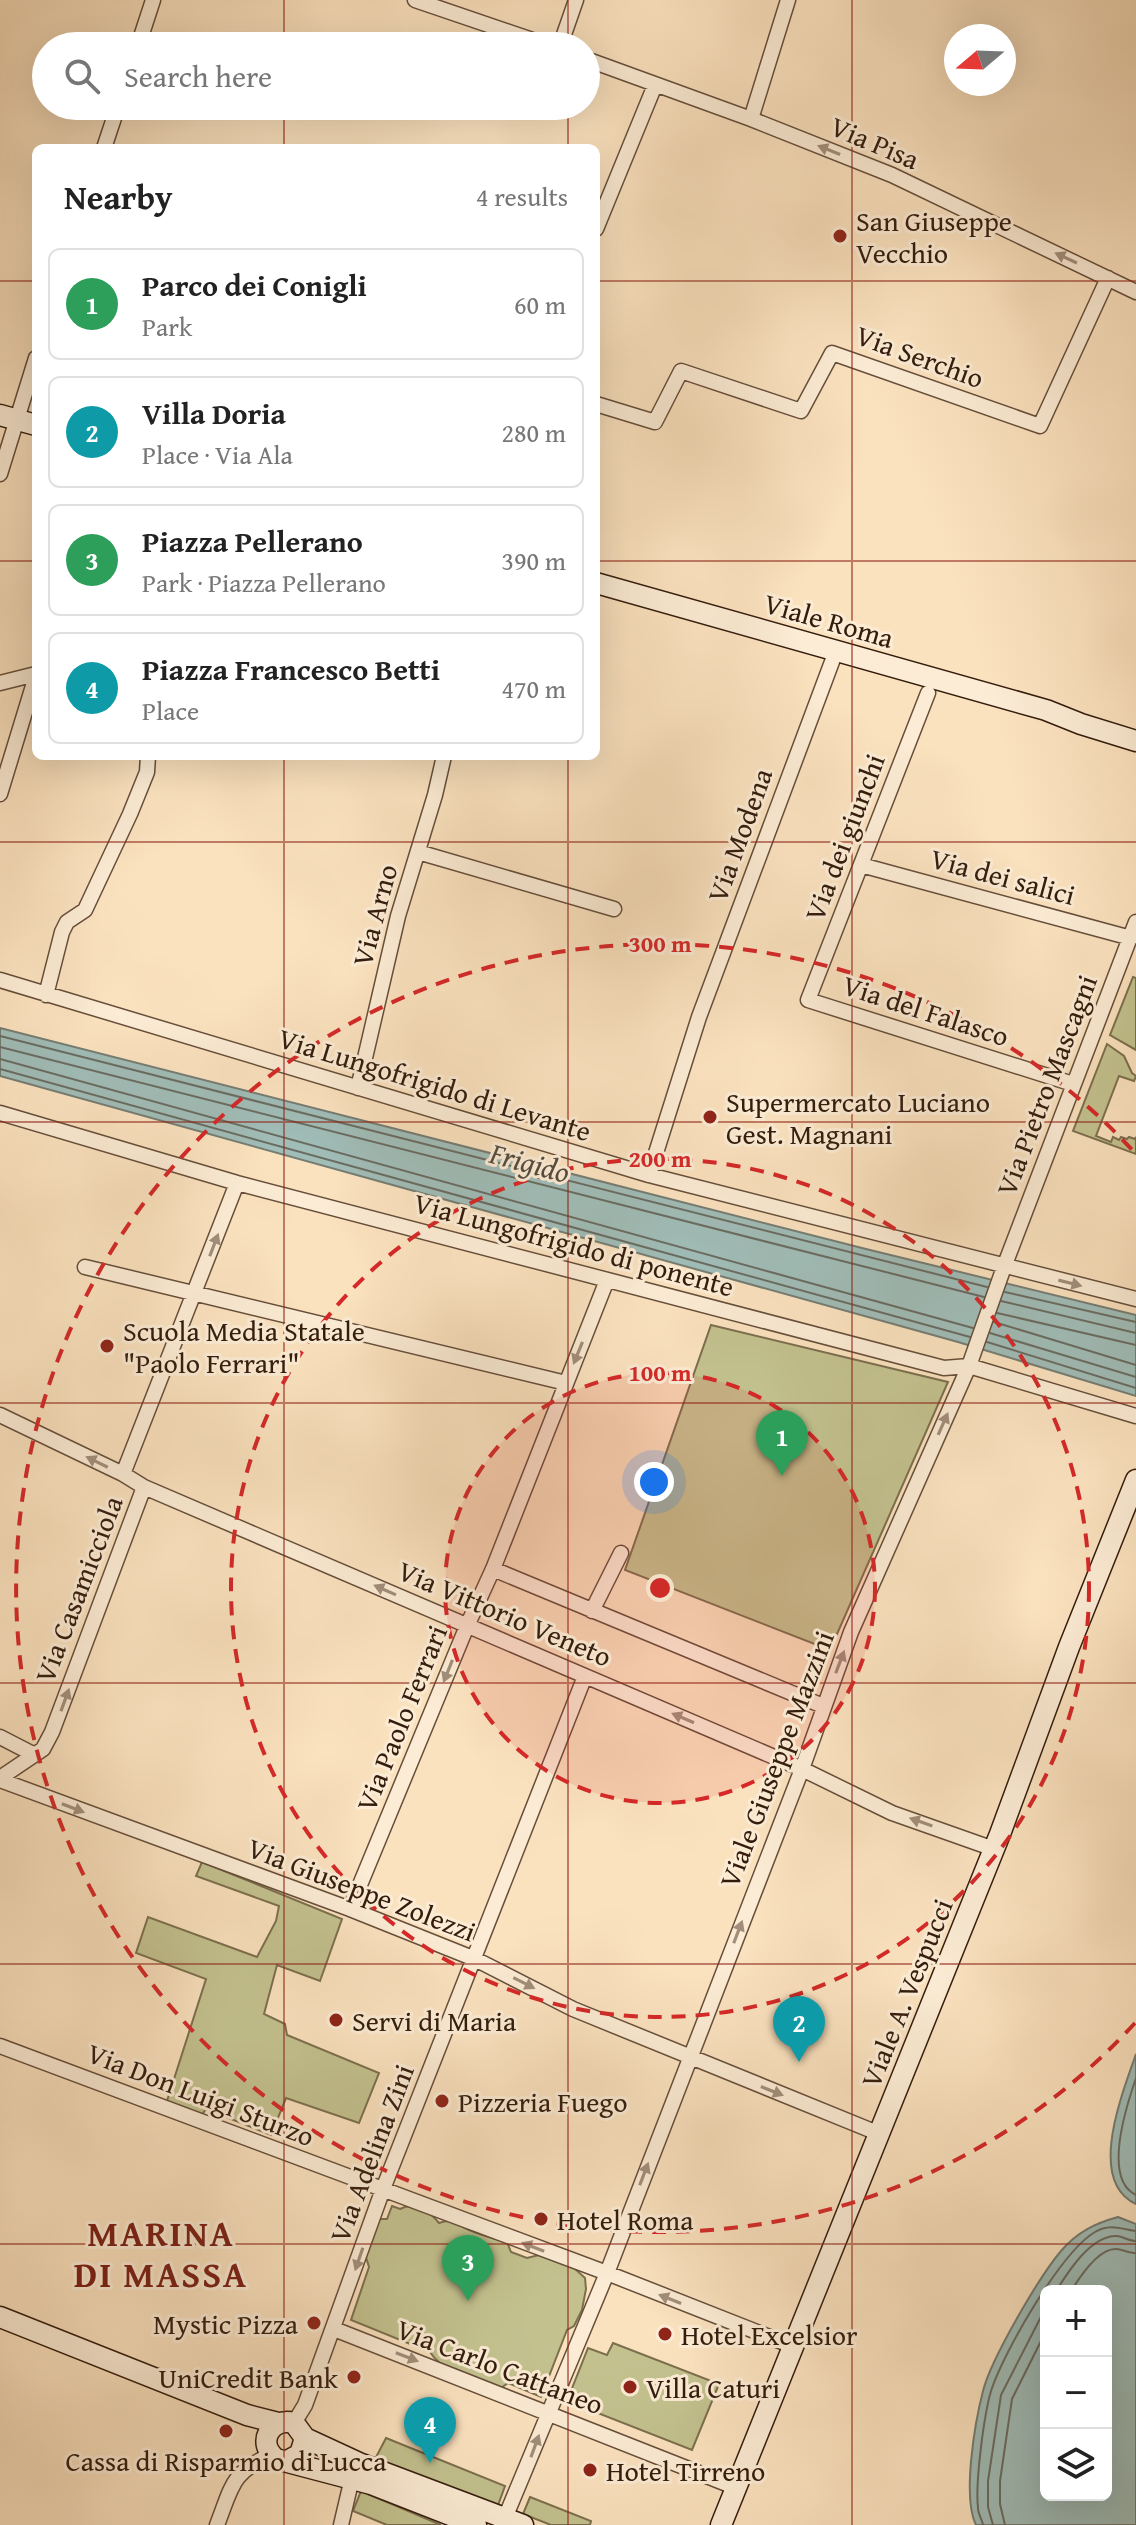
<!DOCTYPE html>
<meta charset="utf-8">
<style>
:root{--surface:#fff;--page:#f6f6f6;--text:#222;--muted:#767676;--line:#e0e0e0;--accent:#8f2418}
body{margin:0;font-family:"Gentium Book Plus",serif;background:var(--page);color:var(--text)}
.controls{position:absolute;right:24px;bottom:24px;display:grid;overflow:hidden;border-radius:12px;box-shadow:0 8px 32px #0002}
.controls button{width:72px;height:72px;display:grid;place-items:center;padding:0;border:0;border-bottom:2px solid var(--line);background:var(--surface);color:var(--text);font:40px sans-serif}
.compass{position:absolute;left:944px;top:24px;width:72px;height:72px;border-radius:50%;background:var(--surface);box-shadow:0 8px 32px #0002;rotate:251deg}
.you{position:absolute;left:654px;top:1482px;width:28px;height:28px;margin:-20px;border:6px solid #fff;border-radius:50%;background:#1a73e8;box-shadow:0 0 0 12px #1a73e833}
.badge{display:grid;place-items:center;width:52px;height:52px;border-radius:50%;background:var(--accent);color:#fff;font-size:26px;font-weight:700}
.pin{position:absolute;translate:-50% -66px;filter:drop-shadow(0 2px 4px #0008)}
.pin::after{content:'';position:absolute;top:42px;width:28px;height:24px;background:inherit;clip-path:polygon(0 0,100% 0,50% 100%)}
.list{margin:0;padding:0;list-style:none}
h2{display:flex;justify-content:space-between;align-items:center;height:104px;margin:0;padding:0 32px;font-size:34px}
h2 small{font-size:26px;font-weight:400;color:var(--muted)}
.list li{display:grid;grid-template-columns:52px 1fr auto;gap:24px;align-items:center;box-sizing:border-box;height:112px;margin:0 16px 16px;padding:0 16px;border:2px solid var(--line);border-radius:12px}
.list b{display:block;font-size:30px;white-space:nowrap}
.list p{margin:0;font-size:26px;white-space:nowrap;color:var(--muted)}
.list em{font-size:26px;font-style:normal;color:var(--muted)}
.icon{flex:none;width:44px;height:44px;fill:none;stroke:currentColor;stroke-width:2;stroke-linecap:round;stroke-linejoin:round}
.map{position:relative;flex:none;width:1136px;height:2525px;overflow:hidden}
.search{position:absolute;background:var(--surface);box-shadow:0 8px 32px #0002;left:32px;top:32px;width:568px;height:88px;display:flex;align-items:center;gap:20px;box-sizing:border-box;padding:0 28px;border-radius:44px;color:var(--muted);font-size:30px}
.panel{position:absolute;background:var(--surface);box-shadow:0 8px 32px #0002;left:32px;top:144px;width:568px;height:616px;border-radius:12px}
.map>svg:first-child{display:block}
.green{fill:#c3c28f;stroke:#7c6f4e;stroke-width:2}
.water{fill:#a0bdb8;stroke:#757d74;stroke-width:2;fill-rule:evenodd}
.lines{fill:none;stroke-linecap:round;stroke-linejoin:round}
.shore{stroke:#6a6c62;stroke-width:2}
.minor-casing{stroke:#664e3a;stroke-width:17}
.secondary-casing{stroke:#341c0d;stroke-width:23}
.minor{stroke:#fcecd5;stroke-width:14}
.secondary{stroke:#fcecd5;stroke-width:20}
.oneway{fill:#a28e7b}
.grid{fill:none;stroke:#8f2418;stroke-width:2;stroke-opacity:0.55}
.ring{fill:none;stroke:#d62828;stroke-width:4;stroke-dasharray:14 10}
.poi-dot{fill:#8f2418;stroke:#fcecd5;stroke-width:3}
.labels{text-anchor:middle;dominant-baseline:central;stroke-width:6;stroke-linejoin:round;paint-order:stroke}
.street-label{font-size:28px;fill:#341c0d;stroke:#fcecd5}
.poi-label{font-size:28px;fill:#341c0d;stroke:#fcecd5;text-anchor:start}
.water-label{font-size:30px;font-style:italic;fill:#544c40;stroke:#fcecd5}
.district-label{font-size:36px;font-weight:bold;letter-spacing:2px;fill:#7a1f14;stroke:#fcecd5}
.centre{fill:#d62828;stroke:#fcecd5;stroke-width:4}
.ring-label{font-size:24px;text-anchor:middle;font-weight:bold;fill:#d62828;stroke:#fcecd5;stroke-width:6;stroke-linejoin:round;paint-order:stroke}
</style>
<div class="map">
<svg width="1136" height="2525" viewBox="0 0 1136 2525">
<rect width="100%" height="100%" fill="#fbe2bf"/>
<filter id="stains"><feTurbulence type="fractalNoise" baseFrequency=".0025" numOctaves="4"/><feColorMatrix values="0 0 0 0 .2 0 0 0 0 .09 0 0 0 0 .02 0 0 0 .5 -.17"/></filter>
<radialGradient id="worn" r=".72"><stop offset=".6" stop-color="#630" stop-opacity="0"/><stop offset="1" stop-color="#630" stop-opacity=".3"/></radialGradient>
<path class="green" d="M1133 977 1136 978V1050L1110 1035Z
M1107 1044 1124 1056 1132 1073 1136 1076 1134 1081 1119 1076 1096 1136 1111 1142 1113 1137 1119 1140 1121 1137 1127 1139 1129 1137 1135 1139 1136 1137V1154L1073 1131Z
M711 1325 948 1382 830 1650 625 1570Z
M202 1862 342 1919 320 1981 277 1965 264 2014 285 2024 287 2035 379 2073 359 2123 286 2098 271 2135 206 2109 201 2116 166 2104 206 1979 136 1953 148 1917 257 1957 276 1921 279 1906 196 1876Z
M392 2206 400 2209C415 2201 429 2211 439 2223 454 2217 457 2225 469 2230 481 2235 495 2239 507 2242L511 2252 527 2258 539 2255 573 2267 585 2278 586 2289 582 2310 574 2326 567 2330 541 2397 508 2383 501 2388C478 2383 443 2373 430 2352L351 2320 369 2267 365 2254 378 2219H387Z
M613 2343 719 2384 692 2450 567 2401 588 2348 607 2355Z
M386 2438 505 2486 497 2508 373 2463Z
M361 2491 441 2525H387L353 2511Z
M530 2497 591 2521 590 2525H551L523 2514Z"/>
<path class="water" d="M0 1028 866 1249 1136 1315V1396L958 1342 0 1076Z
M1136 2054V2204C1086 2181 1123 2092 1136 2054Z
M1118 2217 1136 2224V2525H976C962 2497 975 2422 983 2391 991 2359 1039 2277 1061 2251 1077 2232 1096 2223 1118 2217ZM1046 2291H1106V2495H1046Z"/>
<g class="lines">
<path class="shore" d="M0 1036 987 1287
M0 1047 984 1297
M0 1059 973 1328
M0 1069 970 1337
M1005 1292 1136 1322
M1001 1301 1136 1333
M997 1313 1136 1345
M994 1322 1136 1365
M990 1333 1136 1377
M987 1342 1136 1388
M1136 2078C1127 2104 1102 2179 1136 2195
M1056 2291C1068 2272 1091 2235 1117 2236 1124 2237 1129 2241 1136 2241
M1071 2291C1079 2278 1099 2247 1117 2249 1124 2250 1129 2253 1136 2253
M983 2525C982 2519 978 2514 978 2508 975 2483 984 2415 991 2391 1003 2353 1061 2252 1095 2232 1110 2223 1121 2229 1136 2231
M993 2525 988 2507V2481L1001 2395 1046 2307
M1005 2525 1000 2504V2481L1012 2399 1046 2331"/>
<defs>
<path id="minor" d="M415 0 550 46
M138 46 153 0
M560 46 576 0
M586 59 751 119 892 175 1136 292
M751 119 788 0
M104 148 118 106
M596 229 655 85
M596 404 655 422 681 371 801 411 832 353 1040 426 1108 278
M0 474 36 358
M0 683 36 674
M928 693 808 1000 1073 1084
M0 794 36 676
M418 852 614 909
M861 865 1131 938
M0 980 649 1175 1136 1299
M46 995 62 932 67 922 85 910 130 814 147 772 148 756
M358 1088 398 916 435 795 444 756
M0 1113 237 1183 944 1368 969 1366 1136 1416
M649 1175 699 1017 836 651
M85 1267 566 1383
M0 1415 123 1474 144 1487 802 1769 892 1813 994 1849
M123 1474 237 1183
M493 1569 823 1706
M592 1611 621 1553
M0 1737 33 1754
M0 1778 43 1749 52 1732 144 1487
M0 1780 350 1909 475 1959 573 2009 880 2134
M350 1909 467 1626 493 1569 607 1280
M0 2046 607 2273 795 2347
M334 2329 737 2488
M294 2423 305 2405 383 2189 585 1676
M505 2518 607 2273 802 1769 851 1632 969 1366 1004 1267 1136 922
M217 2525C232 2487 231 2472 271 2455
M341 2525 352 2478"/>
<path id="secondary" d="M0 415 36 425
M596 583 1046 710 1081 724 1136 741
M0 2317 247 2415 278 2423
M305 2438 359 2463 523 2525
M289 2460 300 2454 305 2438 294 2423C270 2417 256 2443 276 2459L371 2484 476 2525
M721 2525 1000 1834 1069 1647 1136 1480"/>
</defs>
<use href="#minor" class="minor-casing"/>
<use href="#secondary" class="secondary-casing"/>
<use href="#minor" class="minor"/>
<use href="#secondary" class="secondary"/>
</g>
<defs><path id="oneway-solid" d="M-6-.8H1V-3.2L6.5 0L1 3.2V.8H-6Z" transform="scale(2)"/></defs>
<g class="oneway">
<use href="#oneway-solid" transform="translate(829 150) rotate(-158)"/>
<use href="#oneway-solid" transform="translate(1066 258) rotate(-155)"/>
<use href="#oneway-solid" transform="translate(214 1245) rotate(-69)"/>
<use href="#oneway-solid" transform="translate(1070 1283) rotate(14)"/>
<use href="#oneway-solid" transform="translate(578 1353) rotate(112)"/>
<use href="#oneway-solid" transform="translate(943 1424) rotate(-66)"/>
<use href="#oneway-solid" transform="translate(97 1462) rotate(-154)"/>
<use href="#oneway-solid" transform="translate(385 1590) rotate(-156)"/>
<use href="#oneway-solid" transform="translate(840 1662) rotate(-69)"/>
<use href="#oneway-solid" transform="translate(448 1671) rotate(112)"/>
<use href="#oneway-solid" transform="translate(65 1700) rotate(-70)"/>
<use href="#oneway-solid" transform="translate(683 1718) rotate(-157)"/>
<use href="#oneway-solid" transform="translate(73 1808) rotate(21)"/>
<use href="#oneway-solid" transform="translate(921 1822) rotate(-161)"/>
<use href="#oneway-solid" transform="translate(738 1932) rotate(-69)"/>
<use href="#oneway-solid" transform="translate(524 1983) rotate(27)"/>
<use href="#oneway-solid" transform="translate(772 2091) rotate(22)"/>
<use href="#oneway-solid" transform="translate(644 2174) rotate(-69)"/>
<use href="#oneway-solid" transform="translate(533 2247) rotate(-159)"/>
<use href="#oneway-solid" transform="translate(359 2259) rotate(109)"/>
<use href="#oneway-solid" transform="translate(670 2299) rotate(-158)"/>
<use href="#oneway-solid" transform="translate(407 2357) rotate(21)"/>
<use href="#oneway-solid" transform="translate(535 2446) rotate(-70)"/>
</g>
<path class="grid" d="M284 0V46M568 0V46M852 0V2525M284 106V148M568 106V148M0 281H36M596 281H1136M0 561H36M596 561H1136M284 756V2525M568 756V2525M0 842H1136M0 1122H1136M0 1403H1136M0 1683H1136M0 1964H1136M0 2244H1136"/>
<circle cx="660" cy="1588" r="215" fill="#d62828" fill-opacity=".12"/>
<g class="ring">
<circle cx="660" cy="1588" r="215"/>
<circle cx="660" cy="1588" r="429"/>
<path d="M1135 2023A644 644 0 1 1 1135 1153"/>
</g>
<g class="poi-dot">
<circle cx="840" cy="236" r="8"/>
<circle cx="710" cy="1117" r="8"/>
<circle cx="107" cy="1346" r="8"/>
<circle cx="336" cy="2020" r="8"/>
<circle cx="442" cy="2101" r="8"/>
<circle cx="541" cy="2219" r="8"/>
<circle cx="314" cy="2323" r="8"/>
<circle cx="665" cy="2334" r="8"/>
<circle cx="354" cy="2377" r="8"/>
<circle cx="630" cy="2387" r="8"/>
<circle cx="226" cy="2431" r="8"/>
<circle cx="590" cy="2470" r="8"/>
</g>
<g class="labels">
<g class="street-label">
<text transform="translate(875 142) rotate(23)">Via Pisa</text>
<text transform="translate(920 356) rotate(20)">Via Serchio</text>
<text transform="translate(829 620) rotate(16)">Viale Roma</text>
<text transform="translate(739 835) rotate(-70)">Via Modena</text>
<text transform="translate(844 837) rotate(-69)">Via dei giunchi</text>
<text transform="translate(1003 876) rotate(15)">Via dei salici</text>
<text transform="translate(374 915) rotate(-75)">Via Arno</text>
<text transform="translate(926 1010) rotate(18)">Via del Falasco</text>
<text transform="translate(435 1084) rotate(17)">Via Lungofrigido di Levante</text>
<text transform="translate(1046 1085) rotate(-69)">Via Pietro Mascagni</text>
<text transform="translate(574 1244) rotate(15)">Via Lungofrigido di ponente</text>
<text transform="translate(78 1589) rotate(-69)">Via Casamicciola</text>
<text transform="translate(505 1613) rotate(23)">Via Vittorio Veneto</text>
<text transform="translate(401 1718) rotate(-68)">Via Paolo Ferrari</text>
<text transform="translate(776 1759) rotate(-69)">Viale Giuseppe Mazzini</text>
<text transform="translate(362 1889) rotate(21)">Via Giuseppe Zolezzi</text>
<text transform="translate(906 1993) rotate(-68)">Viale A. Vespucci</text>
<text transform="translate(201 2094) rotate(21)">Via Don Luigi Sturzo</text>
<text transform="translate(371 2153) rotate(-69)">Via Adelina Zini</text>
<text transform="translate(500 2366) rotate(21)">Via Carlo Cattaneo</text>
</g>
<g class="poi-label">
<text x="856" y="220">San Giuseppe<tspan x="856" dy="32">Vecchio</tspan></text>
<text x="726" y="1101">Supermercato Luciano<tspan x="726" dy="32">Gest. Magnani</tspan></text>
<text x="123" y="1330">Scuola Media Statale<tspan x="123" dy="32">"Paolo Ferrari"</tspan></text>
<text x="352" y="2020">Servi di Maria</text>
<text x="458" y="2101">Pizzeria Fuego</text>
<text x="557" y="2219">Hotel Roma</text>
<text x="298" y="2323" text-anchor="end">Mystic Pizza</text>
<text x="681" y="2334">Hotel Excelsior</text>
<text x="338" y="2377" text-anchor="end">UniCredit Bank</text>
<text x="646" y="2387">Villa Caturi</text>
<text x="226" y="2460" text-anchor="middle">Cassa di Risparmio di Lucca</text>
<text x="606" y="2470">Hotel Tirreno</text>
</g>
<g class="water-label">
<text transform="translate(530 1162) rotate(15)">Frigido</text>
</g>
<g class="district-label">
<text x="161" y="2232">MARINA<tspan x="161" dy="41">DI MASSA</tspan></text>
</g>
</g>
<circle cx="660" cy="1588" r="12" class="centre"/>
<g class="ring-label">
<text x="660" y="952">300 m</text>
<text x="660" y="1167">200 m</text>
<text x="660" y="1381">100 m</text>
</g>
<rect width="100%" height="100%" filter="url(#stains)"/>
<rect width="100%" height="100%" fill="url(#worn)"/>
</svg>
<div class="controls">
<button>+</button>
<button>−</button>
<button><svg class="icon" aria-label="layers" viewBox="0 0 24 24"><path d="M12 4l9 5-9 5-9-5zM3 14l9 5 9-5"/></svg></button>
</div>
<svg class="compass" viewBox="-18 -18 36 36"><path d="M0-13l5 13h-10z" fill="#e53935"/><path d="M0 13l5-13h-10z" fill="#767676"/></svg>
<div class="you"></div>
<div class="pin badge" style="left:782px;top:1476px;background:#2e9e5b">1</div>
<div class="pin badge" style="left:799px;top:2062px;background:#0f9aa8">2</div>
<div class="pin badge" style="left:468px;top:2301px;background:#2e9e5b">3</div>
<div class="pin badge" style="left:430px;top:2463px;background:#0f9aa8">4</div>
<div class="search"><svg class="icon" aria-label="search" viewBox="0 0 24 24"><circle cx="10" cy="10" r="6"/><path d="M15 15l6 6"/></svg>Search here</div>
<section class="panel">
<h2>Nearby<small>4 results</small></h2>
<ul class="list">
<li><span class="badge" style="background:#2e9e5b">1</span><div><b>Parco dei Conigli</b><p>Park</p></div><em>60 m</em></li>
<li><span class="badge" style="background:#0f9aa8">2</span><div><b>Villa Doria</b><p>Place · Via Ala</p></div><em>280 m</em></li>
<li><span class="badge" style="background:#2e9e5b">3</span><div><b>Piazza Pellerano</b><p>Park · Piazza Pellerano</p></div><em>390 m</em></li>
<li><span class="badge" style="background:#0f9aa8">4</span><div><b>Piazza Francesco Betti</b><p>Place</p></div><em>470 m</em></li>
</ul>
</section>
</div>
